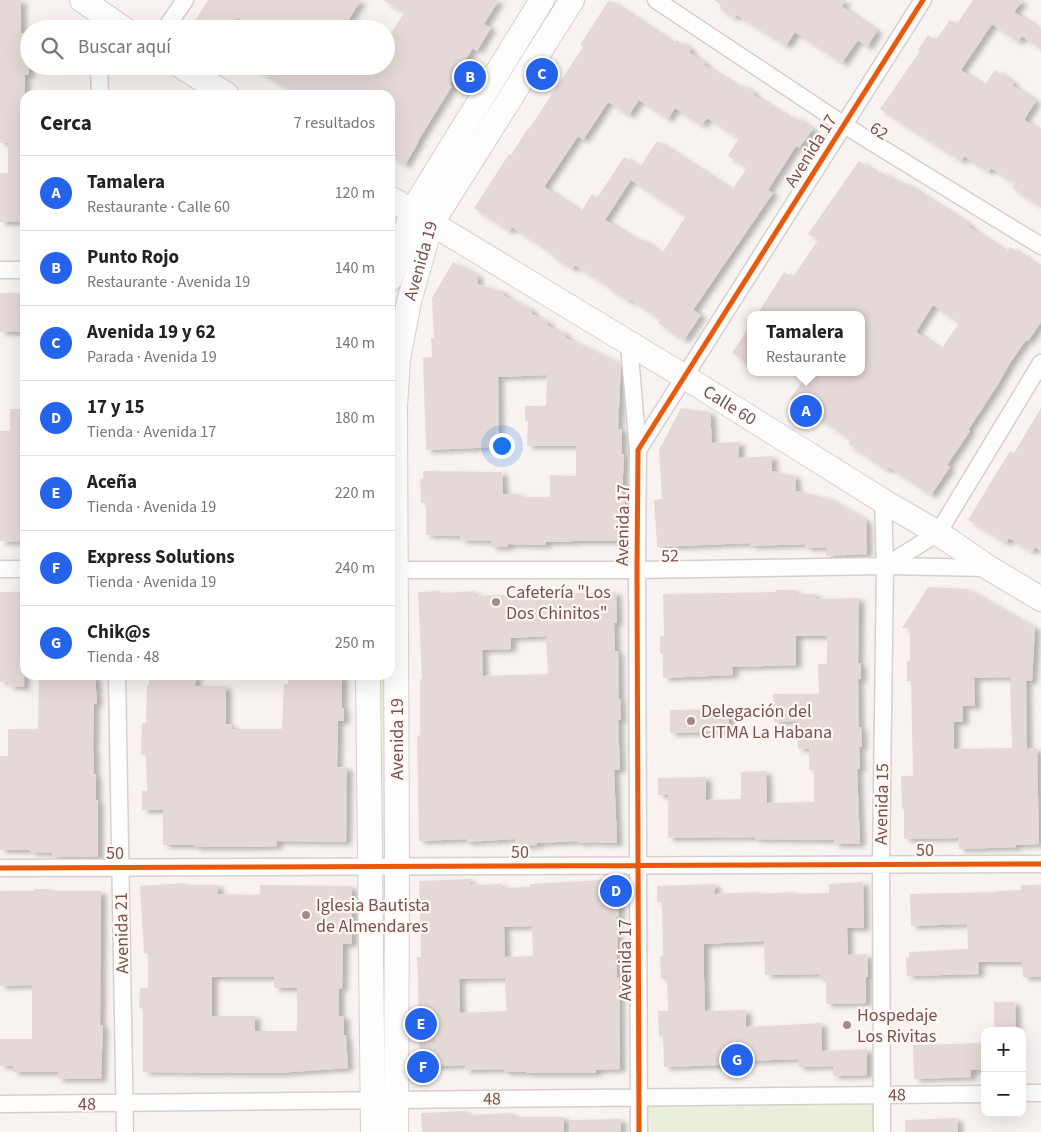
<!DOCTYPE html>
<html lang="es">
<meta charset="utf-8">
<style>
:root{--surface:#fff;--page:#f2f2f2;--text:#222;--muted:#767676;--line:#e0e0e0;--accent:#2563eb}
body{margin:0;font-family:"Source Sans 3",sans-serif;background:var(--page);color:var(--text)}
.controls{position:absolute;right:15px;bottom:15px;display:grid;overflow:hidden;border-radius:10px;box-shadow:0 5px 20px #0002}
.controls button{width:45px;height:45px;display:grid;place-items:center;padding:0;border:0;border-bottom:1px solid var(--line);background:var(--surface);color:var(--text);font:25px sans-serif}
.you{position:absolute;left:501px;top:445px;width:18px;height:18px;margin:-12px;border:4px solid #fff;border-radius:50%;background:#1a73e8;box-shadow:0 0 0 8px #1a73e833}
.badge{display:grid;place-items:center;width:32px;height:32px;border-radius:50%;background:var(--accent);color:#fff;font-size:16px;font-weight:700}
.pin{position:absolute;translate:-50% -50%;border:2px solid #fff;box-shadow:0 1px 5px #0006}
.popup{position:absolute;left:747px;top:311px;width:118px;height:65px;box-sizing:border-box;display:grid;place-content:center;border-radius:10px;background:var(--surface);filter:drop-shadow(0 1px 4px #0005);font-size:16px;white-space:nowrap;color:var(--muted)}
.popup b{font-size:19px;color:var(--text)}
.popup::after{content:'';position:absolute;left:50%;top:100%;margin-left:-10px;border:10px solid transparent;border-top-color:var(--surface)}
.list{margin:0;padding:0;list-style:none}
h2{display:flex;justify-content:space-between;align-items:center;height:65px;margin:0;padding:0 20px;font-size:21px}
h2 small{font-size:16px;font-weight:400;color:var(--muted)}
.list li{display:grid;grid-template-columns:32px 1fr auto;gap:15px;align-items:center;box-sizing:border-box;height:75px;padding:0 20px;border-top:1px solid var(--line)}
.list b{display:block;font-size:19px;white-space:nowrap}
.list p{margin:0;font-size:16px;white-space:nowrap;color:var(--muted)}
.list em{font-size:16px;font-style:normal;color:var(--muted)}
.icon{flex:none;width:28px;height:28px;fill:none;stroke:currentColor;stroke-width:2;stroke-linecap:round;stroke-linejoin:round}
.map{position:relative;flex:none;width:1041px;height:1132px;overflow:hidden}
.search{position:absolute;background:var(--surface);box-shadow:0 5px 20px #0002;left:20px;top:20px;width:375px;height:55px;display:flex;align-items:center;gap:12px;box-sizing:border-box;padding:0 18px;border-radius:28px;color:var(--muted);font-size:19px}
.panel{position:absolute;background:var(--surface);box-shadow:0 5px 20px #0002;left:20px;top:90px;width:375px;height:590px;border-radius:15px}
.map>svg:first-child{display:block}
.green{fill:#eaefdb}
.building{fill:#e5d9d7;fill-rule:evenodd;filter:url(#shadow)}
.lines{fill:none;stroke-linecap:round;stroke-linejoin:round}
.street-casing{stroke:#d8cfcc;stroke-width:19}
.secondary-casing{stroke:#d8cecb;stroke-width:26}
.street{stroke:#fefdfd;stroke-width:16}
.secondary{stroke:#fefdfd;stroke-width:24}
.cycleway-casing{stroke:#fff7f3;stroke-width:8}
.cycleway{stroke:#e8590c;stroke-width:5}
.poi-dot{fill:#a58b87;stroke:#fff7f3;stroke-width:2}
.labels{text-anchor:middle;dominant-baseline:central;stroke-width:4.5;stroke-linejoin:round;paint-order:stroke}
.street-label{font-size:18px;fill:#78534e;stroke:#fff7f3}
.poi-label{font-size:18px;fill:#78534e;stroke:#fff7f3;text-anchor:start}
</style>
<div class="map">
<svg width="1041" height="1132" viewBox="0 0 1041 1132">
<defs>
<filter id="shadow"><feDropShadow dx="5.5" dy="3" stdDeviation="2.5" flood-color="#0004"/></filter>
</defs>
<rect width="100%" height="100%" fill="#f8f3f0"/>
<path class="green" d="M380 675H385L387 859H381Z
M381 872H387L386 1094H382Z
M882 1095V1132H639V1098Z"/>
<path class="building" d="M0 0H21V33H29V75H25V222H0V173H8V143H0Z
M208 0H361L343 29H256L238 18 232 29H190Z
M383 0H499L484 24 491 28 477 51 473 48 450 84 452 86 418 141H419L405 165 390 156V95H298L251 66H359L371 74 375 66H386V49L392 40 388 38 404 13Z
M609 0 675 44 677 40 691 49 689 52 705 63 704 65 740 88 742 85 754 93 753 95 791 119 793 116 813 129 799 148 796 146 768 190 773 193 693 310 701 315 684 340 658 323 660 319 630 299 628 301 607 287 608 286 575 265 572 269 552 256 553 254 512 227 509 231 474 208 509 154 511 155 528 128 529 129 565 74 583 47 580 45ZM639 100 668 119 675 108 702 125 707 118 739 138 728 156 747 168 732 190 657 141 640 167 624 157 597 198 592 194 581 212 544 187 578 136 583 140 608 102 629 115ZM631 180 686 216 662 253 639 238 638 241 605 220Z
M714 0H846L841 6 877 31 867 47 858 40 842 63 795 32 786 46 737 15 734 18 719 8 721 5Z
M973 0H1023L1014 12 1041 30V49L1022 36 1018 42 992 24 961 70 984 86 995 70 1014 83 1012 85 1036 101 1024 120 1041 131V207L1012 188 1015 184 991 168 988 172 964 156 961 161 880 109 920 51 918 50 928 35 936 40 950 20 957 24Z
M859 161 879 175 881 172 901 184 903 182 970 225 969 227 1007 252 1010 247 1041 268V322L1028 341 1026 340 1010 363 997 386 968 430 970 431 947 465 950 467 931 495 889 467 887 470 848 444 851 440 790 399 809 372H861V315H757L784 272 793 277 818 240 808 234ZM933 305 959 323 941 349 916 332Z
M453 262 478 276 477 284 504 292V296L532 310V314L548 322V326L566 334V338L621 364 618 429H622V454H624L622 497H625L624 541H572V542H546V545L508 544V547H491V541L460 540V536L426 535V503H421L420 479H423V471L502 472 503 494H519V497H550V475L576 476V446H527L528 421H525V406H546L547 375 498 377 499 447 426 450 423 358 432 357 431 338H434L432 298Z
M0 293H22L21 332H0Z
M751 324V366L732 353Z
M681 408 710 412 712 443 739 442V458L772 456V471L795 476 796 491 827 498 866 520 867 554 826 556V547L805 548V544L750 546V543L657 547 654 500 662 499 659 450Z
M1041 408V551L1035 547 1032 552 1009 538 1006 543 968 520 1010 451 1014 453Z
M10 409H25V542L0 541V431H10Z
M928 587 966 589 1035 628 1032 681H1026L1027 749 1037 748 1039 844 1016 845V847L959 849 958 838 904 839V809H902L901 776H913L911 681H907V661H910V628H902ZM1010 677 1012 748 954 749V722H963V706H975L974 678Z
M776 590H795V594H816V599L859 598 858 663H861V679H858L859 727H861L862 747H859L860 769H857L860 844H834V840L754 839V837L668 838V795H658V778L706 777V800L741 799V772L766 771 767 803 814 802V770H809V748L798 749V721L774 722 773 694H819L818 664H827V636H796V665L732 667 733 675 663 678V654H660V636H664L663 594 776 592Z
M440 591V593L475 591V596L616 592 617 623H614L615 651H618L619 699H620L621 720H618L620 770H614L617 843H600V842L578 843V841L537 843V845L515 846V839L466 842V839L419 841 417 736 420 735V679H422L418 592ZM546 636 548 674 483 676 482 650 511 649V638Z
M0 592H25L24 687 8 686 9 682H0Z
M39 675H95L97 704H94L93 751H94V774H96V800H98V857H52V853L30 852V850H0V756H8V729H38Z
M149 675H196L195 686H226V724L232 725V729H282L284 684H288V675H342V708H344V721H338L337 767H347L346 842 277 841V846L252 847H194V845H163V810H142V791H147L146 754H141L142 723H146L147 685H149Z
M729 709V731L670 733V710Z
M470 879V885L502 884 503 888 530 887V884L618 879 619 917H616L618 952H616L617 978H619L620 1069 596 1070V1073H526V1072H504V1069L465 1070V1065L420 1067 418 982 417 957H421L419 881ZM532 926 533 956 505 957 504 927ZM505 978 506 1011 460 1013 459 979Z
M863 882 864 928H847L848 955 867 954 868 977H866V1003L826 1004V979H820L819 974 765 975 764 941 704 944V978L705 1011 746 1010V1027L821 1023 822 1051 867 1049V1075L833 1076V1066L798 1067V1059L747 1061V1064L664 1067 663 1036 659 1037 658 1011H668L667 979H661L660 956H663L662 902 657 903V886L715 884V894L759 892V894L793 892V894L829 893V884Z
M185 883V885H218V894L260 895V885L352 886V944H343L342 989 339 988V1016H344V1035H346L348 1068 277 1073 143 1072V1008H139L140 988H148V953H144L140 886ZM212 977H274V988H297V1031H255V1016H212Z
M1021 885H1041V977H1023L1022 962H978L979 974 907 976 906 958H909V952L968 949 967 924 911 926 910 894 997 892V891L1021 890Z
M34 889H50V891H101L100 1025H103L101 1079H58V1072H13V1066H0V1039H32V985L0 986V891H34Z
M994 1002H1015L1016 1031H994Z
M985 1043V1070H971V1077L914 1079 913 1045Z
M466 1111V1115L512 1113V1117H564V1132H422L421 1113Z
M957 1118 958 1132H905V1120Z
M621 1119V1132H569V1120Z"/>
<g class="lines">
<defs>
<path id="street" d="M656 0 844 125 1041 246
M165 29 185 0
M99 66 100 95
M0 270H25
M629 344 638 450
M885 566 938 533 1041 363
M0 569H25
M390 570H637L885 566 989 568
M117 675 125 1132
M0 868 1041 864
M1022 1093H1041
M0 1104 985 1094
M639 1132 637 570 638 450 923 0
M882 1132 881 864 885 566 883 501"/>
<g id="secondary">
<path d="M82 0 124 29"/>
<path d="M181 66 227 95"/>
<path id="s1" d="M390 198 685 377 883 501 938 533 989 568 1041 599"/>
<path d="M390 279 412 211 542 0"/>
<path d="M368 675 373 1132"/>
<path id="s2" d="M396 1132 397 866 395 407 398 359 409 301 431 224 572 0"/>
</g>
</defs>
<use href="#street" class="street-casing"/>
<use href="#secondary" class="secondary-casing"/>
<use href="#street" class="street"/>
<use href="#secondary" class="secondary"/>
<defs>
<path id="cycleway" d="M0 868 1041 864
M639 1132 637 570 638 450 923 0"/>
</defs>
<use href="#cycleway" class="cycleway-casing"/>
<use href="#cycleway" class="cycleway"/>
</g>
<g class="poi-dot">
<circle cx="496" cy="602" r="5"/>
<circle cx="691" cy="721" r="5"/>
<circle cx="306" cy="915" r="5"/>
<circle cx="847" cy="1025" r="5"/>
</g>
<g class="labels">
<g class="street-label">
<text transform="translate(879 131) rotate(32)">62</text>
<text transform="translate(811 151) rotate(-58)">Avenida 17</text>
<text stroke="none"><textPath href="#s2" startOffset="874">Avenida 19</textPath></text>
<text stroke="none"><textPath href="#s1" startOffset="398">Calle 60</textPath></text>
<text transform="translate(623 525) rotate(-89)">Avenida 17</text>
<text transform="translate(670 556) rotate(-1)">52</text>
<text transform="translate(397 739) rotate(-90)">Avenida 19</text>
<text transform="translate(882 804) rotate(-89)">Avenida 15</text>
<text x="925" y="850">50</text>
<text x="520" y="852">50</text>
<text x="115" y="853">50</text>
<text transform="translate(122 933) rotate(-91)">Avenida 21</text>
<text transform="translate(625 960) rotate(-90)">Avenida 17</text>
<text transform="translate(897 1095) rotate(-1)">48</text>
<text transform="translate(492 1099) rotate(-1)">48</text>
<text x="87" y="1104">48</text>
</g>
<g class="poi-label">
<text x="506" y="592">Cafetería "Los<tspan x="506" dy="21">Dos Chinitos"</tspan></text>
<text x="701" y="711">Delegación del<tspan x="701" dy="21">CITMA La Habana</tspan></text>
<text x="316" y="905">Iglesia Bautista<tspan x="316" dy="21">de Almendares</tspan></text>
<text x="857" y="1015">Hospedaje<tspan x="857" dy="21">Los Rivitas</tspan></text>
</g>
</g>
</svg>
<div class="controls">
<button>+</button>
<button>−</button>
</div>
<div class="you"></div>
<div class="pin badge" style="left:806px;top:411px">A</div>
<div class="popup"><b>Tamalera</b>Restaurante</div>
<div class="pin badge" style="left:470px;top:77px">B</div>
<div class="pin badge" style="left:542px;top:74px">C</div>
<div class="pin badge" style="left:616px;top:891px">D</div>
<div class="pin badge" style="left:421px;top:1024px">E</div>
<div class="pin badge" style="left:423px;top:1067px">F</div>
<div class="pin badge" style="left:737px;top:1060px">G</div>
<div class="search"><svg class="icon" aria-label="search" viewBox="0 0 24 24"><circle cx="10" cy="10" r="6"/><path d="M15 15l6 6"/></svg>Buscar aquí</div>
<section class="panel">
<h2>Cerca<small>7 resultados</small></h2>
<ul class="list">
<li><span class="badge">A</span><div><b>Tamalera</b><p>Restaurante · Calle 60</p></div><em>120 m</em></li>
<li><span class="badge">B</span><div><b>Punto Rojo</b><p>Restaurante · Avenida 19</p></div><em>140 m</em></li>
<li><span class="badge">C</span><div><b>Avenida 19 y 62</b><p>Parada · Avenida 19</p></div><em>140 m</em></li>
<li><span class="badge">D</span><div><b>17 y 15</b><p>Tienda · Avenida 17</p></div><em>180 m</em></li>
<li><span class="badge">E</span><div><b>Aceña</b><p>Tienda · Avenida 19</p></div><em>220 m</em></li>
<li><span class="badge">F</span><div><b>Express Solutions</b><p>Tienda · Avenida 19</p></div><em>240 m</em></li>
<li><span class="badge">G</span><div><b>Chik@s</b><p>Tienda · 48</p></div><em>250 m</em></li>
</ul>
</section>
</div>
